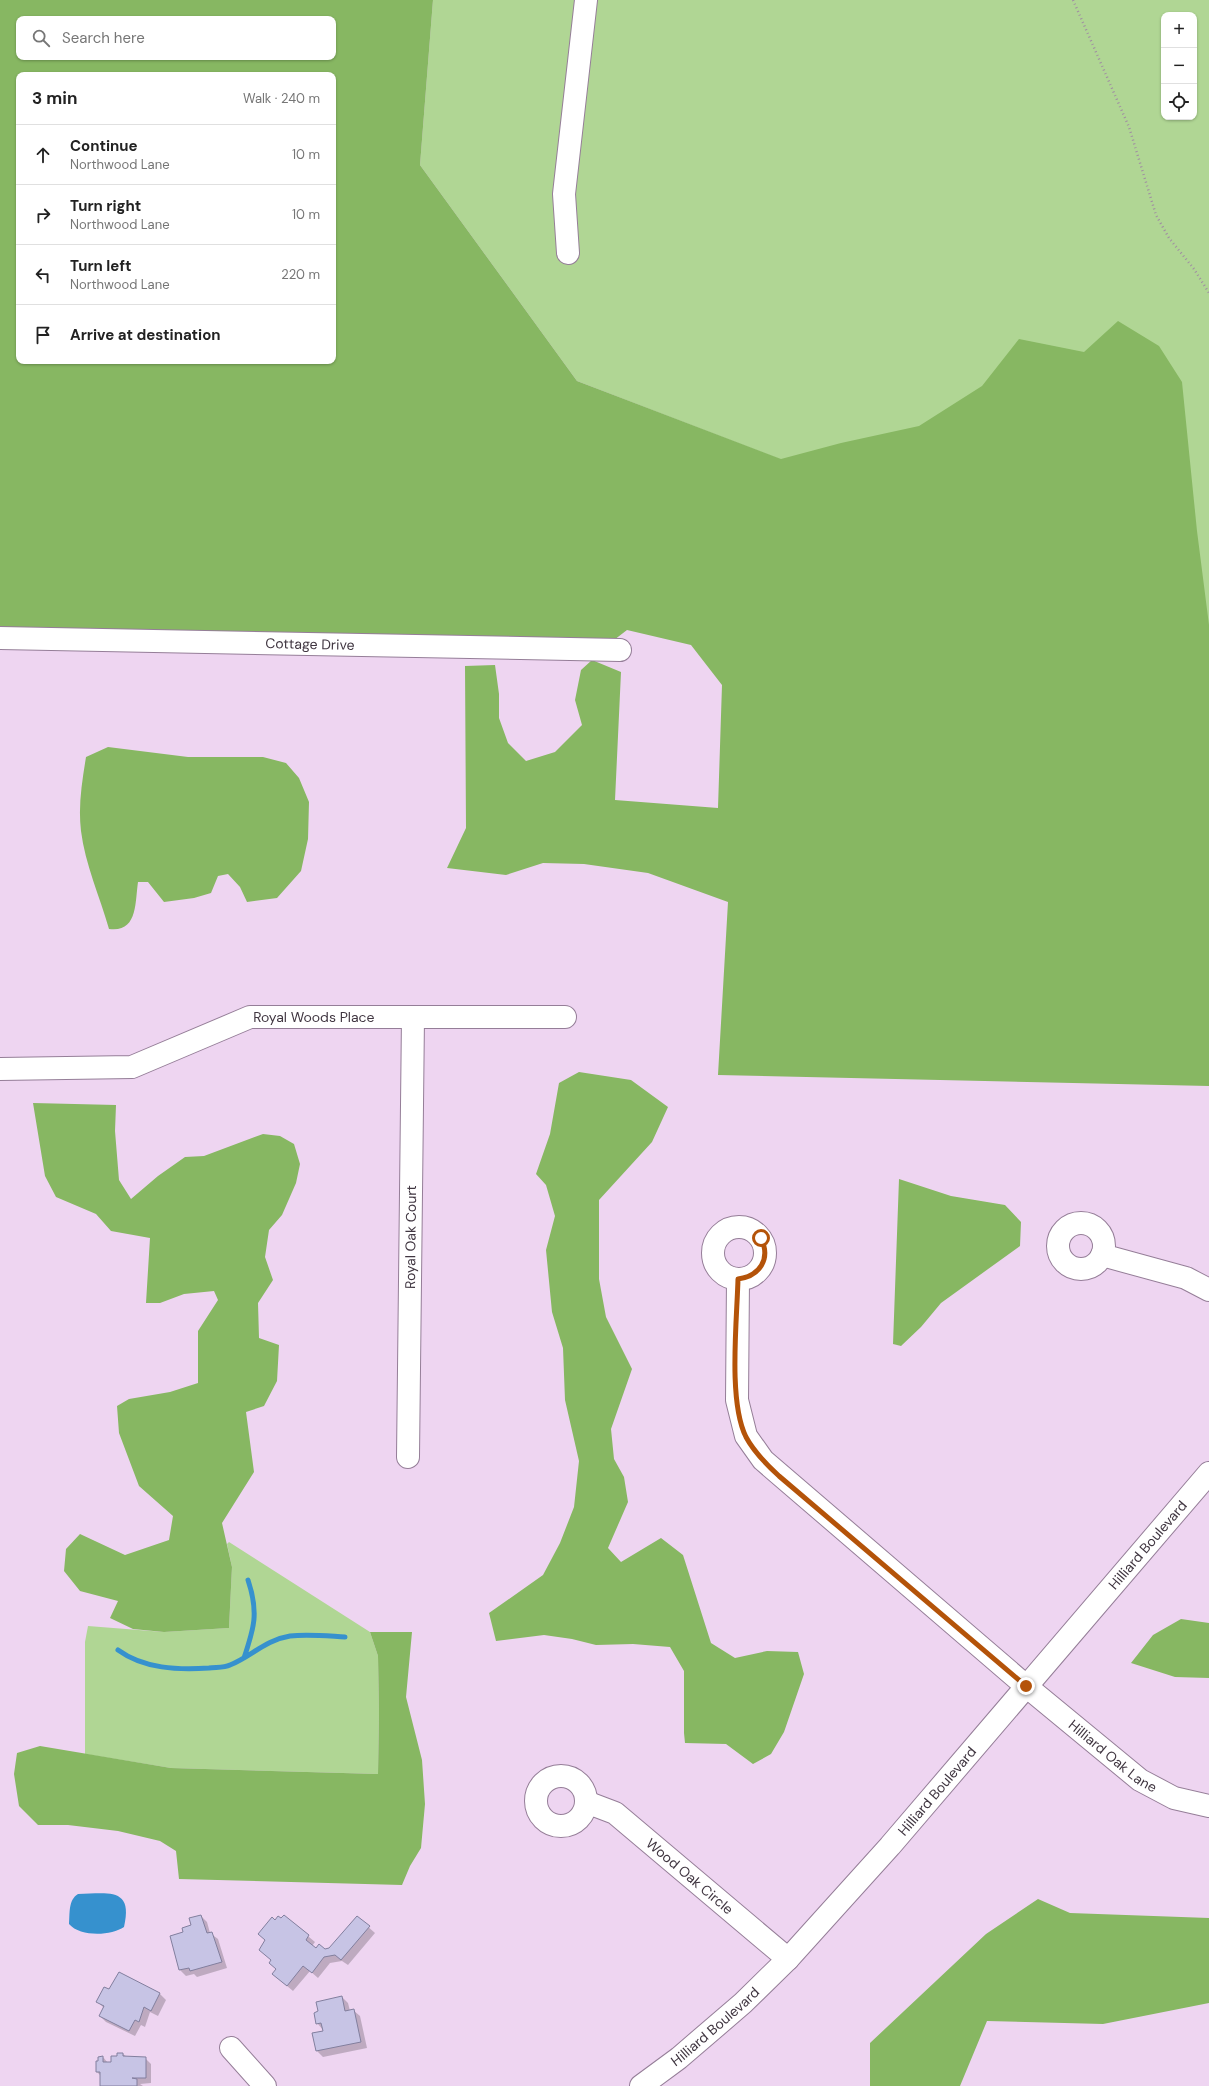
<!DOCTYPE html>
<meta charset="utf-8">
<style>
:root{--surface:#fff;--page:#f6f6f6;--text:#222;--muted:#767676;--line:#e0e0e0}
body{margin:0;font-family:"DM Sans",sans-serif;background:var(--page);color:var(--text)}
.controls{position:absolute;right:12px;top:12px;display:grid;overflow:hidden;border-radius:8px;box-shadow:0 1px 3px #0004}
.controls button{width:36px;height:36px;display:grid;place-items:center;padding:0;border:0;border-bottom:1px solid var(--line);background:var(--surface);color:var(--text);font:20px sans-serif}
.stop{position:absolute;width:12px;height:12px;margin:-9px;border:3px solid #b45309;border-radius:50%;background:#fff}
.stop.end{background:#b45309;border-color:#fff;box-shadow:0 1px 4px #0008}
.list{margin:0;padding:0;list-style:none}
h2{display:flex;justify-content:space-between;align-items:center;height:52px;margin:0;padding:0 16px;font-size:17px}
h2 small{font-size:13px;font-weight:400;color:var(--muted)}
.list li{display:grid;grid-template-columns:26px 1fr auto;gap:12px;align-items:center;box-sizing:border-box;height:60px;padding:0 16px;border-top:1px solid var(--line)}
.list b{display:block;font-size:15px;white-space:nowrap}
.list p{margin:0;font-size:13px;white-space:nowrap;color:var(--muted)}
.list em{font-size:13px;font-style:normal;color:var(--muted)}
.icon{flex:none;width:22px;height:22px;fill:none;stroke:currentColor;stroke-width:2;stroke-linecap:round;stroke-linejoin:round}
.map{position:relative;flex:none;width:1209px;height:2086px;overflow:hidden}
.search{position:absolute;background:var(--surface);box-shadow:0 1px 3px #0004;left:16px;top:16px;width:320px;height:44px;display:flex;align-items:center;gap:10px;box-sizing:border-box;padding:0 14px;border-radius:8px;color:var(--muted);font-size:15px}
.panel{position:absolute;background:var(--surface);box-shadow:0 1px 3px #0004;left:16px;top:72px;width:320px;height:292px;border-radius:8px}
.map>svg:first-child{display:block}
.green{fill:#b0d694;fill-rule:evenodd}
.forest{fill:#87b762;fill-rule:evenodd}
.water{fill:#3691ce}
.shadow{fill:#0003}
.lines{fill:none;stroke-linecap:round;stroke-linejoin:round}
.stream{stroke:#3691ce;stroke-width:5}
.building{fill:#c7c4e5;stroke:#827f9e}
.minor-casing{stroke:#957e98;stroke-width:24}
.path{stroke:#a08ea2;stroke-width:2.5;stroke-dasharray:1 3;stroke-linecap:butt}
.minor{stroke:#fff;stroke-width:22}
.route{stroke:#b45309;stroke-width:5}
.labels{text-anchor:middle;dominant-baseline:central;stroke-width:3;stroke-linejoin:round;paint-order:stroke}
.street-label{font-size:14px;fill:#403641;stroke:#fff}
</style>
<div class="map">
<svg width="1209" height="2086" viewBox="0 0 1209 2086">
<rect width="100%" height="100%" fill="#eed5f1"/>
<path class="green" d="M433 0H1209V722L813 472 577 381 420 165ZM1164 15H1194V117H1164Z
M229 1542 370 1632 378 1656 379 1713 378 1774 171 1768 85 1754V1642L88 1626 164 1632 229 1628 232 1567 227 1544Z"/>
<path class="forest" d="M0 0H433L420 165 577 381 781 459 841 443 919 426 982 386 1019 339 1084 352 1118 321 1159 346 1182 382 1197 531 1209 625V1086L718 1075 728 902 648 873 584 864 543 863 506 875 447 868 466 828 465 666 495 665 499 694V718L508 743 526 761 555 752 582 725 575 700 581 670 592 660 621 672 615 800 718 808 722 685 691 645 627 630 601 650 0 638ZM19 19H333V57H19ZM19 75H333V361H19Z
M108 747 188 757H263L286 763 299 778 309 802 308 839 301 871 277 898 247 902 240 887 228 874 218 876 211 893 194 898 164 902 148 882H138C135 902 138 933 109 929 100 897 85 864 81 831 78 806 82 782 86 757Z
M579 1072 631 1080 668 1107 652 1142 599 1200V1279L606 1317 632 1369 611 1429 614 1459 624 1477 628 1502 608 1548 621 1562 661 1538 683 1555 711 1643 735 1658 767 1651 798 1652 804 1674 784 1732 771 1754 753 1764 726 1744 685 1743 684 1733V1671L670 1647 633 1644 596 1645 572 1639 544 1635 496 1641 489 1613 543 1575 560 1543 574 1507 579 1461 565 1400 563 1348 552 1312 546 1250 555 1216 546 1185 536 1174 550 1134 559 1083Z
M33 1103 116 1105 115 1131 119 1180 131 1199 158 1176 185 1157 204 1156 263 1134 280 1136 294 1144 300 1164 296 1183 282 1215 269 1230 265 1257 273 1280 258 1303 259 1338 279 1345 277 1381 264 1406 246 1412 254 1472 222 1523 232 1567 229 1628 164 1632 133 1629 110 1618 118 1601 80 1591 64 1571 66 1549 80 1534 125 1555 169 1540 173 1516 139 1486 119 1433 117 1406 129 1399 170 1392 198 1383V1331L218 1300 214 1291 184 1294 160 1303H146L150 1238 111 1231 96 1214 56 1197 45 1176Z
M899 1179 951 1196 1005 1205 1021 1222 1020 1246 941 1303 921 1327 901 1346 893 1344Z
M1181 1619 1209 1623V1678L1175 1677 1131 1663 1153 1635Z
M370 1632H412L406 1697 422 1760 425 1804 421 1848 410 1866 402 1885 179 1879 176 1851 160 1841 118 1831 68 1825H38L19 1806 14 1774 17 1753 40 1746 171 1768 378 1774 379 1713 378 1656Z
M1038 1899 1070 1913 1209 1918V2003L1103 2024 987 2021 960 2086H870V2043L986 1934Z"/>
<path class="water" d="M78 1894C106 1894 134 1886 124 1927 111 1936 80 1937 69 1924 70 1914 68 1900 78 1894Z"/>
<path class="shadow" d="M201 1916 207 1922 210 1933 218 1939 227 1968 197 1977 194 1974 186 1976 180 1970 171 1937 184 1933Z
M284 1916 315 1942 312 1946 316 1950 330 1949 357 1917 375 1933 348 1965 342 1961 330 1963 318 1978 310 1971 293 1991 273 1974 277 1969 272 1961 275 1921 281 1920Z
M119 1973 160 1994 166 2000 158 2016 150 2012 145 2027 141 2025 135 2036 106 2022 100 2016 104 2008 98 2002 110 1991Z
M342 1997 348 2003 350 2011 353 2010 360 2016 367 2048 323 2057 317 2051 313 2034 324 2031 317 2023Z
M123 2054 127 2057 145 2058 151 2064V2083L140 2084 143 2086H101V2076L97 2072 99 2058 103 2057 108 2063H112Z"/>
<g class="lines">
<path class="stream" d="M118 1650C144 1669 178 1670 209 1668 216 1667 224 1668 230 1665 252 1656 265 1640 290 1636 308 1634 327 1636 345 1637
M244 1658C254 1628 259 1613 248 1580"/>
</g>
<path class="building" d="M201 1915 207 1933 212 1932 222 1962 190 1971 189 1968 179 1970 170 1936 183 1932 182 1928 191 1925 189 1918Z
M284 1915 309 1935 306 1940 316 1948 319 1944 325 1949 329 1948 357 1916 370 1926 341 1960 335 1955 324 1957 312 1973 303 1966 287 1986 272 1974 276 1969 269 1963 271 1960 259 1950 265 1940 258 1934 272 1917 275 1920 278 1916 281 1918Z
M119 1972 160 1993 151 2011 144 2007 139 2022 135 2020 129 2031 99 2016 104 2006 96 2002 104 1987 109 1989Z
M342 1996 345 2011 354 2009 361 2042 316 2051 312 2033 323 2031 321 2023 316 2024 314 2013 318 2011 316 2002Z
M117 2053H123V2056L146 2057V2078H132L137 2079V2086H100V2072H96V2061H98V2057L103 2056V2062H111V2056H117Z"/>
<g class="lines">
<defs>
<g id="minor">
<path d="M568 253 564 194 586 0"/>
<path id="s1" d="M0 638 620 650"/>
<path id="s2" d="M0 1069 132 1067 250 1017H565"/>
<circle cx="1081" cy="1246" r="23"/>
<circle cx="739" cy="1253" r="26"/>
<path d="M1102 1255 1186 1278 1209 1290"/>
<path id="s3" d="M738 1279 737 1400 746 1436 763 1460 1026 1686 1140 1780 1174 1798 1209 1806"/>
<path id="s4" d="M408 1457 413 1017"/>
<circle cx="561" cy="1801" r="25"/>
<path id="s5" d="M586 1802 615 1813 788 1959"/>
<path d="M231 2048 265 2086"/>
<path id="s6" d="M641 2086 679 2058 743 2003 788 1959 890 1846 1209 1473"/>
</g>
</defs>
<use href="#minor" class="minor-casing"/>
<path class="path" d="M1073 0 1129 127 1156 215 1169 238 1194 269 1209 293"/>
<use href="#minor" class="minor"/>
</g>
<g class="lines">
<path class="route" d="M761 1238C771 1259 760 1276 738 1279 737 1320 728 1401 746 1437 754 1452 767 1465 779 1476L1026 1686"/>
</g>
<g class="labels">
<g class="street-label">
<text stroke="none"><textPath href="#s1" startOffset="310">Cottage Drive</textPath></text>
<text stroke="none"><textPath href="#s2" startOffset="324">Royal Woods Place</textPath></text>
<text stroke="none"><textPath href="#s4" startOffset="220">Royal Oak Court</textPath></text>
<text stroke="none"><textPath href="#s6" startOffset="743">Hilliard Boulevard</textPath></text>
<text stroke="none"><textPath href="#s3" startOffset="646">Hilliard Oak Lane</textPath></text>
<text stroke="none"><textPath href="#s6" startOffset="419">Hilliard Boulevard</textPath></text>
<text stroke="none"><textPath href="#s5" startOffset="129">Wood Oak Circle</textPath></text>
<text stroke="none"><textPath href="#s6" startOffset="95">Hilliard Boulevard</textPath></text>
</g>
</g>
</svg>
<div class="controls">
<button>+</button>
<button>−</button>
<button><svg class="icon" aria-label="locate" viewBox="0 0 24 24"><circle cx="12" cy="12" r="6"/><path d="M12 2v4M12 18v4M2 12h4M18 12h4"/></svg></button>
</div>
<div class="stop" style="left:761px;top:1238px"></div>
<div class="stop end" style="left:1026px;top:1686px"></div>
<div class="search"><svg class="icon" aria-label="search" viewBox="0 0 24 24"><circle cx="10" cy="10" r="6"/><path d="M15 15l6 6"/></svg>Search here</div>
<section class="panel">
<h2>3 min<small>Walk · 240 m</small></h2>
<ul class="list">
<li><svg class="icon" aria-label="ahead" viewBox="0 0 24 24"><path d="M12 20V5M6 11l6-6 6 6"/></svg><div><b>Continue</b><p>Northwood Lane</p></div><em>10 m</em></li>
<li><svg class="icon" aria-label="right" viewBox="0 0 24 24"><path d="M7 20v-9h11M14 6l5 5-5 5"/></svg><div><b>Turn right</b><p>Northwood Lane</p></div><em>10 m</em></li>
<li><svg class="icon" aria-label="left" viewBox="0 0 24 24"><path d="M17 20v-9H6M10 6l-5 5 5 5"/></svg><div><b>Turn left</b><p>Northwood Lane</p></div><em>220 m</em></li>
<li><svg class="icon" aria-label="arrive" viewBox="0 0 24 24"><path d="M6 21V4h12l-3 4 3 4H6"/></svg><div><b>Arrive at destination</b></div></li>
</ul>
</section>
</div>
